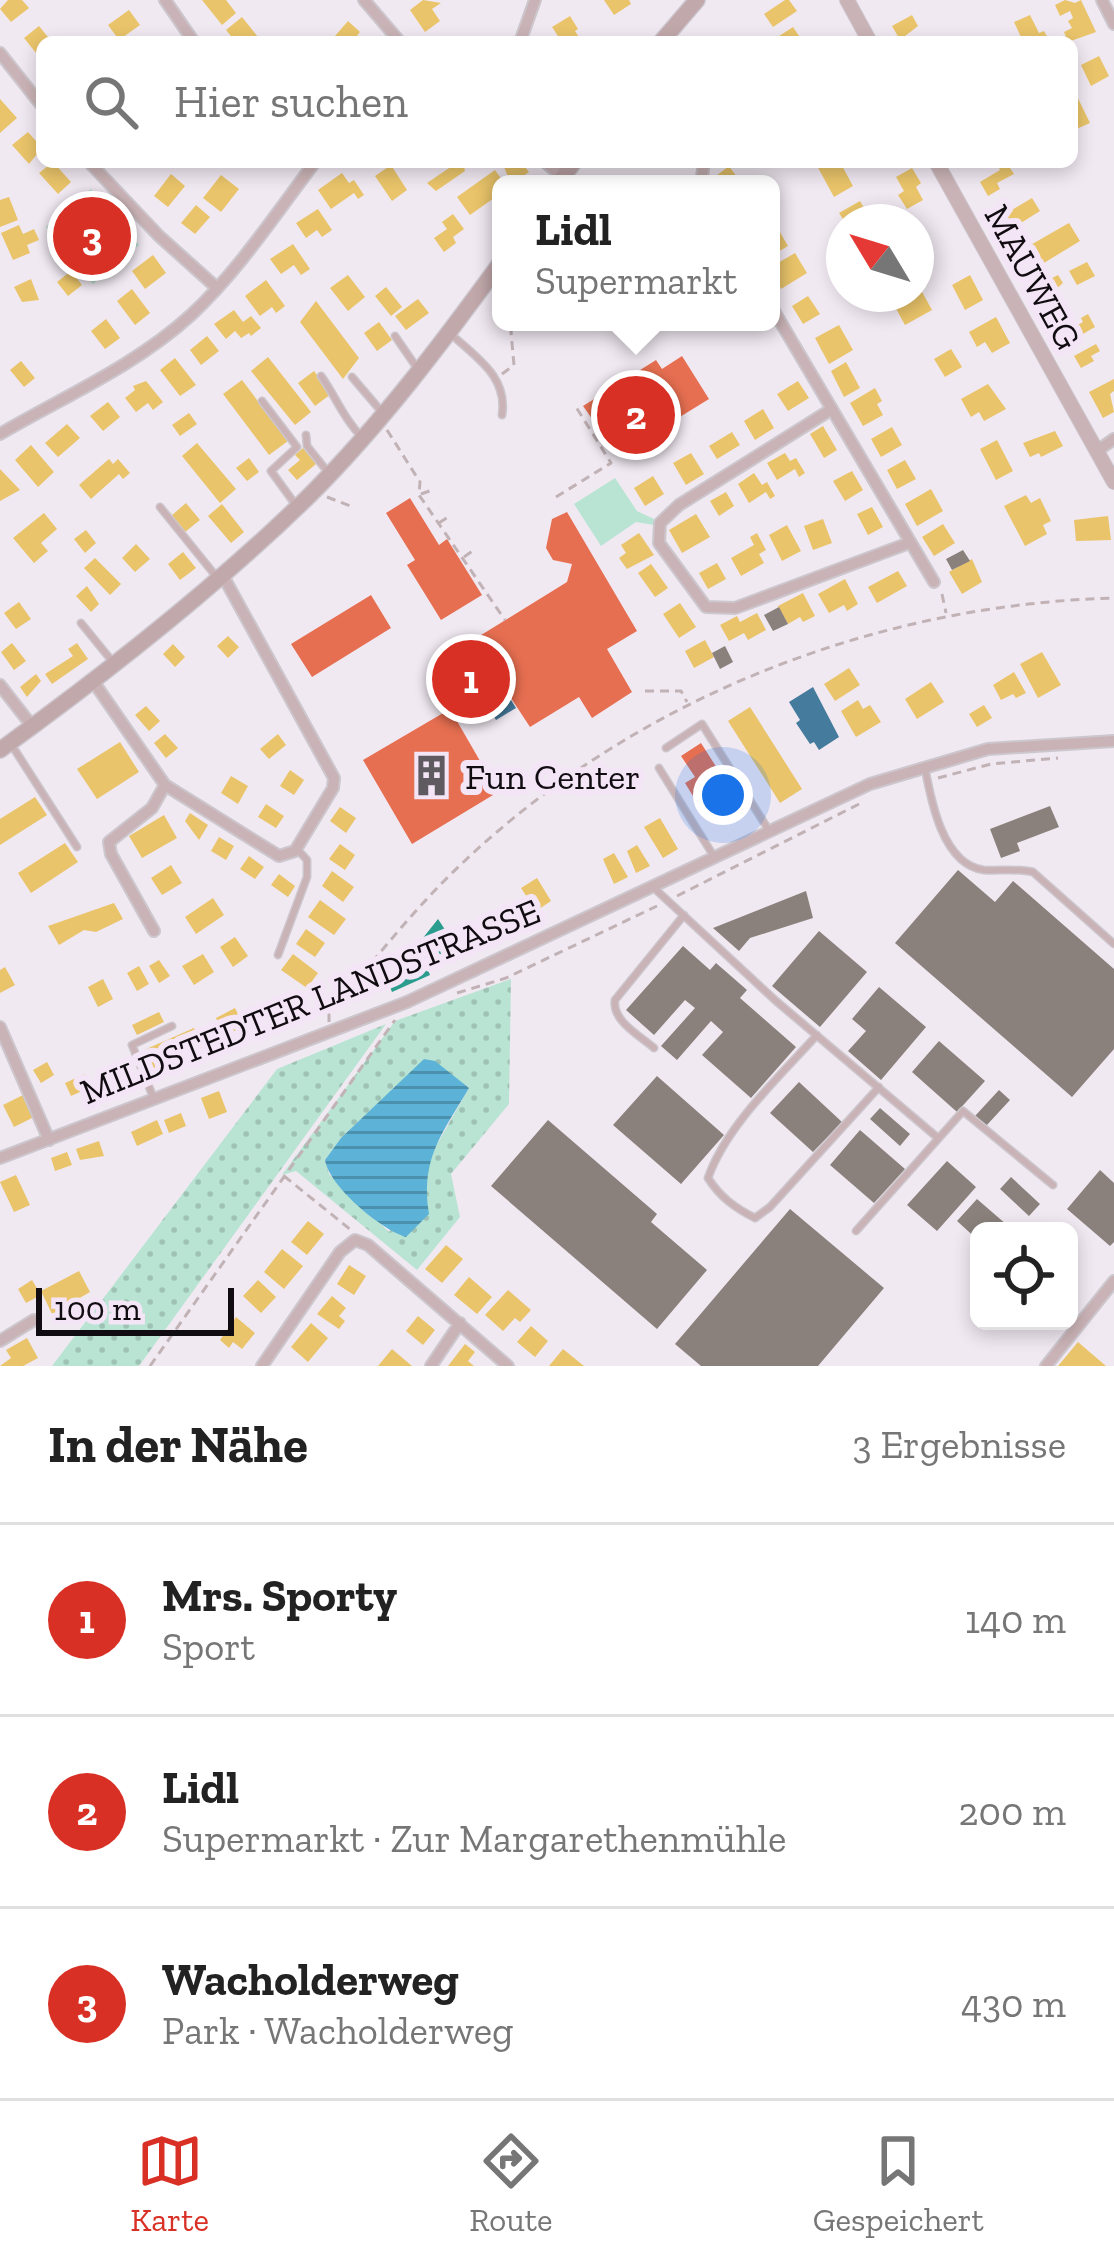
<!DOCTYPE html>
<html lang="de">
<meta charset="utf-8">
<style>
:root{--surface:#fff;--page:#f6f6f6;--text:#222;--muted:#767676;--line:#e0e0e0;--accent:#d93025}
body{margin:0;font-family:"Zilla Slab",serif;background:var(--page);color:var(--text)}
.controls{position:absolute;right:36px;bottom:36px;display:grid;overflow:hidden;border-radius:18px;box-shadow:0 6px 18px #0003}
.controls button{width:108px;height:108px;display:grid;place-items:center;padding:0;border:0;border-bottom:3px solid var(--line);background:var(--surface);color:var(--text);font:60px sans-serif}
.compass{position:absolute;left:826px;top:204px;width:108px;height:108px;border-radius:50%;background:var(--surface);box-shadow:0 6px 18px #0003;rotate:308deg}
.scale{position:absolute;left:36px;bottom:30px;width:198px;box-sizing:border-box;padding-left:12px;border:6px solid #110c11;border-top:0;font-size:33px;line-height:42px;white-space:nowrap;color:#110c11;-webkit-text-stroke:9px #f4e5f6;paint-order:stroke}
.you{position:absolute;left:723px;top:795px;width:42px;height:42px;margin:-30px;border:9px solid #fff;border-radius:50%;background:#1a73e8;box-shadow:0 0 0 18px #1a73e833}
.badge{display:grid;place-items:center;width:78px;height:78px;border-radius:50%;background:var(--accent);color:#fff;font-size:39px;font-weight:700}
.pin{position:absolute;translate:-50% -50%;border:6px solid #fff;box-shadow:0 3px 12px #0006}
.popup{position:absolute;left:492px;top:175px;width:288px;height:156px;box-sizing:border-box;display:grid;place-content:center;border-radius:18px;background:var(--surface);filter:drop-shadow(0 3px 9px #0005);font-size:39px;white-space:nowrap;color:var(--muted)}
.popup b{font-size:45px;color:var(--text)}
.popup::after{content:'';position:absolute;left:50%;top:100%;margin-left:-24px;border:24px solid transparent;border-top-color:var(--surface)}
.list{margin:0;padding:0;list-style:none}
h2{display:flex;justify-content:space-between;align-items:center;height:156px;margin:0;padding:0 48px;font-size:51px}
h2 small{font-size:39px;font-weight:400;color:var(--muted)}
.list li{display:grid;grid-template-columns:78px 1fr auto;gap:36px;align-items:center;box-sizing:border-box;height:192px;padding:0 48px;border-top:3px solid var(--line)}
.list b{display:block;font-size:45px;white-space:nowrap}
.list p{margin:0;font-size:39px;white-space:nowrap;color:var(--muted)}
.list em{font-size:39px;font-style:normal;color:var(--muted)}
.icon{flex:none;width:66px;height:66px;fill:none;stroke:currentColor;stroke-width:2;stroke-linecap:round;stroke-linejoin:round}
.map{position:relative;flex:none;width:1114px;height:1366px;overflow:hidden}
.search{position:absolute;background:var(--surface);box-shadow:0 6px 18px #0003;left:36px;right:36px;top:36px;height:132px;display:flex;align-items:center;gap:30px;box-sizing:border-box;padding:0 42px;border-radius:18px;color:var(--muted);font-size:45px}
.sheet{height:732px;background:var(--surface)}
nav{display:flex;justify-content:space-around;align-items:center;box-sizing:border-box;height:168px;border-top:3px solid var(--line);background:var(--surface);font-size:33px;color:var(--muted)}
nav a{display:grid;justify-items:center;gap:6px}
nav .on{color:var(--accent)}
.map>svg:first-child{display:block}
.grass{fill:url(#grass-dots);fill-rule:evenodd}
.park{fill:#b9e4d3}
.water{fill:url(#water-rules)}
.homes{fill:#e9c46a}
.shops{fill:#e76f51}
.schools{fill:#2a9d8f}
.public{fill:#457b9d}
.industry{fill:#8a817c}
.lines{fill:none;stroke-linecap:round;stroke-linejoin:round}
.service-casing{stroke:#ccc6cd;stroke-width:9}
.minor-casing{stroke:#ccc6cd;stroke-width:14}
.tertiary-casing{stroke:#ccc6cd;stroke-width:16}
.secondary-casing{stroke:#ccc6cd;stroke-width:18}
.path{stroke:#c1b2b5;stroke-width:3;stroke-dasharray:9 6;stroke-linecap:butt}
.service{stroke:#cab3b6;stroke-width:6}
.minor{stroke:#cab3b6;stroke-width:10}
.tertiary{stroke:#cab3b6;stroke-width:14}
.secondary{stroke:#c1a8ab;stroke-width:15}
.labels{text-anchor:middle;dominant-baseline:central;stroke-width:12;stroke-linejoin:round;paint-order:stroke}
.street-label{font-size:36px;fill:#110c11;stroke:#f4e5f6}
.poi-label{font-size:36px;fill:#110c11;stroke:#f4e5f6;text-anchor:start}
</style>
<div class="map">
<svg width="1114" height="1366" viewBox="0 0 1114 1366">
<defs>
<pattern id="grass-dots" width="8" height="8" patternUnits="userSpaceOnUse" patternTransform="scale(3)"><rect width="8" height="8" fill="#b9e4d3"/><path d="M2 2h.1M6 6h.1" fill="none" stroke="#9ec2b4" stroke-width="1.8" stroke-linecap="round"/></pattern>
<pattern id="water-rules" width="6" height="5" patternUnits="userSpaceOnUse" patternTransform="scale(3)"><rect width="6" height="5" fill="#5cb3d7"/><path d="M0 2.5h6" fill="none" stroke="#4b90ad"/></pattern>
</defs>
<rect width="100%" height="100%" fill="#f1e9f2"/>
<path class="grass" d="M511 979 509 1104 451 1174 460 1217 417 1270 296 1171 282 1175 395 1021ZM425 1059 469 1088 429 1158 425 1186 389 1232 329 1174 325 1160 341 1138Z
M386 1024 139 1366H52L277 1069Z"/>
<path class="park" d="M91 189 139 245 93 284 46 227Z
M615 478 637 511 654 519V525L636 522 601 546 574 504Z"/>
<path class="water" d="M424 1059 435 1061 469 1088C442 1134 420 1159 429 1214L406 1237C380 1229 329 1186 325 1160L341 1138Z"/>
<path class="homes" d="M8 0H22L29 8 11 22 0 9Z
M202 0H226L236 13 222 25Z
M423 0 441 3 432 9 440 21 425 32 410 10Z
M604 0H629L631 4 614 15Z
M785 0H789L797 11 773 27 764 14Z
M1065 0 1075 3 1081 0 1096 32 1068 42 1064 32 1072 28 1068 21 1073 18 1070 11 1060 16 1055 5Z
M129 10 140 25 119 40 108 25Z
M912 15 918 26 900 40 892 26Z
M1030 15 1039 33 1044 31 1050 42H1011L1021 37 1014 22Z
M570 16 578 29 575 31 582 42H562L552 27Z
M242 17 258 37 251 42H236L226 30Z
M348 21 360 32 352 42H342L335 36Z
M39 26 52 42H42L36 53 24 38Z
M793 27 803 42H770Z
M1099 56 1109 76 1091 86 1081 65Z
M1072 86 1090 123 1072 131Z
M0 99 17 118 0 133Z
M28 132 42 148 29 164 12 145Z
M53 162 71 182 58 194 39 173Z
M458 162H463L465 171 436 191 427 183Z
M502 162H521L529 172 511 184Z
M819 162H840L853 186 834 197 816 164Z
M1004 162H1020L1010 168 1014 174 997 183 1000 189 988 196 980 182 1000 170 998 166Z
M391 165 407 190 392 201 375 176Z
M729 166 742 184H721L716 176Z
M912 168 921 183 916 187 923 200 907 209 898 195 904 191 896 177Z
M495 170 505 184 498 187 501 193 470 215 457 197Z
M342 173 349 183 354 180 364 195 358 199 354 193 331 209 318 190Z
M171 174 185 186 168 207 154 196Z
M221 175 239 189 221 212 203 198Z
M9 197 18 220 0 227V200Z
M1032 198 1040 211 1008 231 1000 217Z
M860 201 872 222H845L839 213Z
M196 205 210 217 195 234 181 223Z
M318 209 332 230 322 237 317 230 306 238 296 223Z
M453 214 464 229 453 237 456 243 444 252 434 238 447 229 442 222Z
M1069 223 1080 241 1039 266 1027 247Z
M19 225 23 234 34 229 39 240 27 245 30 253 13 260 1 233Z
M777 227 788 246 771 256V231Z
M293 244 310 269 301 275 294 265 281 274 270 259Z
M795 253 807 273 781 289 771 267Z
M153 255 166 273 145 289 132 271Z
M1087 262 1095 276 1077 285 1069 271Z
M71 271 82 285 68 296 57 282Z
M348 275 365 297 348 311 330 288Z
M970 275 983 300 965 310 952 285Z
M1058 275 1063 283 1044 300 1036 286Z
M31 279 39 300 22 302 14 287Z
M266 280 285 306 276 313 272 307 260 316 245 296Z
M386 287 402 307 391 316 375 296Z
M132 289 150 313 135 325 117 301Z
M921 290 932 310 905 325 894 305Z
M808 296 820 314 803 324 792 306Z
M418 299 429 313 406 330 395 316Z
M316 301 359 358 343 379 300 322Z
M234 310 243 322 251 316 261 328 251 336 249 333 241 338 235 331 226 339 214 324Z
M1088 314 1095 327 1067 343 1062 334 1083 322 1081 318Z
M996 317 1010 343 992 353 985 342 977 347 969 332Z
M106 319 120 338 105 349 91 331Z
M379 322 392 340 377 351 364 333Z
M839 325 853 350 829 364 815 338Z
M207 336 219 351 201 365 190 350Z
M1096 344 1100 351 1091 356 1094 361 1081 368 1074 356Z
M951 349 962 367 945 377 934 359Z
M268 357 311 412 295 425 251 371Z
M175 358 196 385 180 396 160 370Z
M21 361 35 378 24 387 10 370Z
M846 362 860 388 844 397 831 371Z
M314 371 331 394 315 406 298 383Z
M1114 379V391L1110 394 1114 412 1103 418 1089 392Z
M242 380 288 441 269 455 223 394Z
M146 381 163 402 153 410 148 403 136 412 125 398 135 390 133 386Z
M798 381 809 398 788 411 777 394Z
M988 384 1006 409 984 421 979 412 971 417 961 399Z
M875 388 882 401 877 404 883 415 863 426 850 403Z
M108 402 120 417 103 431 90 416Z
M763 409 774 428 755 440 744 421Z
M189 413 197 424 180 436 172 425Z
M67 424 80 438 58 457 45 443Z
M823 426 837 450 824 458 810 434Z
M892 427 902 445 881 457 871 439Z
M1055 431 1063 446 1041 457 1039 453 1030 457 1023 443Z
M732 432 740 445 717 459 709 446Z
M997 440 1013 471 996 480 980 449Z
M197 443 236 489 220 503 182 456Z
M31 445 54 472 38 487 15 460Z
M303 448 316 464 297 480 288 470 300 460 295 455Z
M691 453 704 474 686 485 673 463Z
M785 453 790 461 796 458 805 473 799 477 795 469 777 480 767 463Z
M249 458 259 472 247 481 236 468Z
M109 459 113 464 118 459 130 473 123 479 119 474 91 499 79 485Z
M905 460 916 479 897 489 887 470Z
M0 469 20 490 0 501Z
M852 471 863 490 845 501 833 481Z
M754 473 762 485 767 482 775 496 770 499 766 492 749 503 738 484Z
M653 476 664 494 645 506 634 488Z
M931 489 943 511 917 526 905 504Z
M726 492 734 506 719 516 710 501Z
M1026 495 1031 503 1040 498 1051 521 1043 525 1047 534 1025 546 1004 506Z
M186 503 200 520 185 532 171 516Z
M222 504 244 532 231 543 208 516Z
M872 507 883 527 868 535 857 514Z
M44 513 57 529 41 543 48 551 34 563 13 538Z
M696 514 710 537 682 553 669 530Z
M1108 516 1111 540 1076 541 1074 520Z
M823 519 832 543 813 550 804 526Z
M943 524 955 543 934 556 922 537Z
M787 525 801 551 782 561 769 535Z
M86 530 96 543 85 553 74 539Z
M639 533 654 555 627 569 619 558 626 553 621 545Z
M757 533 766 550 759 554 764 563 741 576 731 558 754 545 750 537Z
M136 544 150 559 135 572 122 558Z
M183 552 196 568 180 580 168 564Z
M95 558 121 584 110 595 84 568Z
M972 559 982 582 962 594 949 572Z
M717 563 726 579 708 589 699 573Z
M651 564 668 588 655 597 638 573Z
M898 571 907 586 877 603 868 587Z
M845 579 858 604 847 611 844 605 829 613 818 594Z
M87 586 99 604 91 612 76 596Z
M803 593 815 616 803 622 800 617 788 624 778 606Z
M19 602 31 619 16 629 4 613Z
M680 603 696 627 679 638 663 614Z
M757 613 766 630 748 640 744 633 729 641 720 625 737 616 740 622Z
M228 636 239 647 228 658 217 646Z
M705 640 714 657 694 668 685 651Z
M12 643 26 661 14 670 1 652Z
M77 643 88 659 52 684 45 674 73 656 68 649Z
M173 644 185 657 175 667 163 654Z
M1042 652 1061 685 1038 698 1020 664Z
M849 668 860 685 835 701 824 684Z
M1014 672 1026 693 1016 698 1013 694 1001 700 993 685Z
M36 674 41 681 27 697 20 687Z
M931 682 944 702 917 719 905 699Z
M858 700 863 709 870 705 881 722 856 737 841 711Z
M984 705 992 718 977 727 969 714Z
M146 706 160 721 149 731 135 715Z
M750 707 802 789 780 803 728 721Z
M165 734 178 748 166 758 154 743Z
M278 734 286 745 269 759 260 749Z
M120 742 139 772 97 799 77 769Z
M290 770 304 780 294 795 280 786Z
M231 776 248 786 238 804 221 793Z
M35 797 47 815 0 845V819Z
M266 804 284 816 276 828 258 817Z
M340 807 356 818 346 833 330 821Z
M190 813 208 825 199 840 185 821Z
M164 815 177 838 142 858 129 836Z
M660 818 678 849 663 858 644 827Z
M219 837 234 846 226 860 211 851Z
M65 843 78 862 31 893 18 873Z
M340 844 355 855 345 870 329 859Z
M637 845 650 866 636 873 627 851Z
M614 853 628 877 614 884 603 859Z
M249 856 264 867 255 879 240 869Z
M171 865 182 883 162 895 151 878Z
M332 871 354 887 343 902 322 886Z
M279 874 295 886 288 897 271 885Z
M537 878 551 901 536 911 521 888Z
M213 898 224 915 196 934 185 917Z
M320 900 346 919 334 935 308 917Z
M114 903 123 919 96 932 84 930 59 945 48 926Z
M306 929 325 943 315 957 296 944Z
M235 937 248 956 233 967 220 947Z
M203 954 214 972 194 985 182 966Z
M293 954 318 973 307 988 281 970Z
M159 960 170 976 159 983 149 966Z
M139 966 149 984 137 991 127 973Z
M5 967 15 985 0 993V970Z
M103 979 113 999 98 1007 88 987Z
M235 1008 244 1026 225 1036 216 1018Z
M159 1012 164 1022 137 1035 132 1025Z
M194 1028 203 1047 152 1069 144 1050Z
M47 1062 54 1075 41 1083 33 1070Z
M123 1067 130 1085 113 1092 105 1074Z
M85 1074 91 1087 71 1096 65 1083Z
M219 1091 227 1112 209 1119 201 1098Z
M23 1095 34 1117 14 1127 3 1105Z
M181 1113 186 1126 169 1133 164 1120Z
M157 1120 163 1134 137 1146 131 1132Z
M99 1141 104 1156 80 1160 76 1149Z
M67 1152 72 1165 55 1171 51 1158Z
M16 1175 30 1205 14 1212 0 1182Z
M308 1221 324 1234 307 1255 291 1242Z
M446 1245 463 1259 442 1283 425 1269Z
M282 1249 303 1266 284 1289 264 1272Z
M349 1265 366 1276 354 1295 337 1284Z
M79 1271 90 1292 52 1314 41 1291Z
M469 1277 492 1297 477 1314 454 1295Z
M32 1280 41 1295 26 1303 18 1289Z
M258 1280 276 1297 261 1313 243 1296Z
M508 1290 531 1310 520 1322 515 1318 503 1331 485 1315Z
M332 1296 346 1308 339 1316 345 1321 339 1329 317 1314Z
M418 1316 435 1330 423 1345 406 1331Z
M236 1317 255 1333 242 1349 233 1342 229 1348 220 1340Z
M311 1323 328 1338 308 1362 291 1347Z
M531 1326 548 1341 535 1357 517 1342Z
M27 1338 38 1358 23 1366H0L11 1358 6 1350Z
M1078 1342 1106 1366H1058Z
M465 1344 475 1352 468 1361 474 1366H448Z
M392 1349 412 1366H378Z
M563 1349 584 1366H549Z"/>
<path class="shops" d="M682 356 709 399 618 455 583 406 656 360 662 369Z
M410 498 439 545 447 539 482 595 441 620 407 565 415 560 386 513Z
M567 512 637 631 607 649 632 692 592 718 579 697 530 727 473 640 567 582 572 564 553 560 546 548 552 519Z
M371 595 391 628 312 677 291 644Z
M450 709 498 792 412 844 363 760Z
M701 743 731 790 711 803 706 795 696 801 685 783 695 777 681 756Z"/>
<path class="schools" d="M438 919 463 957 446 965 438 951 426 964 430 975 392 992 388 982Z"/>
<path class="public" d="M473 640 516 708 496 720 476 686 457 697 441 671 445 657Z
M813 687 839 737 819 750 814 742 810 744 796 723 800 720 789 702Z"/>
<path class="industry" d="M963 550 970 561 952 570 946 559Z
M779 607 788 624 773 631 764 615Z
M725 646 733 662 720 669 712 653Z
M1050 806 1059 827 1017 843 1020 851 1001 858 990 829Z
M958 870 995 902 1013 881 1114 969V1049L1072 1097 895 943Z
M806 891 813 918 750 938 739 951 713 928Z
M819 931 867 972 820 1027 772 986Z
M683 946 710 970 716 963 747 990 740 998 796 1047 751 1098 702 1055 723 1032 711 1021 677 1060 661 1046 695 1008 685 1000 654 1035 626 1010Z
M879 987 926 1027 881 1080 848 1051 866 1031 852 1019Z
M939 1041 985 1081 957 1112 912 1072Z
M657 1076 724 1135 681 1184 613 1125Z
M799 1082 842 1122 813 1152 770 1113Z
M999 1090 1010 1100 986 1126 975 1116Z
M880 1108 910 1134 900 1146 870 1119Z
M548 1120 657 1214 651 1222 707 1270 657 1329 491 1186Z
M860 1130 905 1169 874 1203 830 1165Z
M947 1161 976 1187 937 1231 907 1205Z
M1100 1170 1114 1183V1242L1110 1246 1067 1209Z
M1011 1177 1040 1204 1029 1216 1000 1189Z
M977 1199 1007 1225 1002 1231H979V1241L957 1221Z
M790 1209 884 1288 818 1366H701L675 1344Z"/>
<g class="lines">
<defs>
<path id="service" d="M452 335C477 358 508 377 502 415
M395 336 417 368
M321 376C335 395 343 418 360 435
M352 377 381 411
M262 401 297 447 271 471 295 504
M306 435 307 446 327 471
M160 507 215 575
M81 623 112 661
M11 744 77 847
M666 748 702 724 768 829
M659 768 713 855
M925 768C931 801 943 865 984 870 1001 871 1016 868 1033 872L1114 944
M654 888 776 1001 938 1138
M278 955 307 877V860L297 849
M817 1035C780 1076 726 1126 708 1178 720 1197 735 1208 755 1218L770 1207 879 1087
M654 1048C639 1035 612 1021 615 1000L684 915
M154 1099 132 1045 172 1026
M856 1231 963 1111 1053 1185"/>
<path id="minor" d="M165 0 194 42
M364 0 400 42
M1102 0 1114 24
M520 42 535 0
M0 53 42 106
M89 162 159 236 217 288
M545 162 563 177
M701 184 704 162
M771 306 934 582
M832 409 679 505 660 523 659 543 706 607 735 608 909 543
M0 434C65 396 135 366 191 315 239 270 275 215 315 162
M1097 451 1114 439
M93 681 165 785 279 856 295 851 333 788 334 778 222 574
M0 685 32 726
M154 931 111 854 109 842 152 808 165 785
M0 1027 49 1140
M0 1158 407 1002 870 784 988 749 1114 741
M0 1341 34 1320
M262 1366 340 1252 355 1240 368 1245 508 1366
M431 1366 460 1323
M1046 1366 1114 1281"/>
<path id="tertiary" d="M847 0 870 42
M936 162 1114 482"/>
<path id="secondary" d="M661 42 697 0
M558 184 574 162
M0 750C108 672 215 588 310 495 381 424 442 343 501 262"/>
</defs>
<use href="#service" class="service-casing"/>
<use href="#minor" class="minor-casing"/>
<use href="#tertiary" class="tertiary-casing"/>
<use href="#secondary" class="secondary-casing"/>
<path class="path" d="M538 322 542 328
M519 324 535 322
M502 374 514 365 511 332 516 322
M387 430 420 482 419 495 505 620
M421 494 435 489
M327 497 353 507
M556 497 611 463 576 407
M439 523 451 515
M464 557 474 550
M942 594 946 613
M645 691H681L687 702
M938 778 991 764 1058 758
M677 896 861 803
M457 993 506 978 657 906
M329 1022V1014C366 970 402 924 442 883 618 705 865 605 1114 598
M284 1176 351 1230
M150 1366 395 1020"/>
<use href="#service" class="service"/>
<use href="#minor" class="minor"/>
<use href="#tertiary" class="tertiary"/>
<use href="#secondary" class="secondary"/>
</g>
<defs>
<symbol id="building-bare" viewBox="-9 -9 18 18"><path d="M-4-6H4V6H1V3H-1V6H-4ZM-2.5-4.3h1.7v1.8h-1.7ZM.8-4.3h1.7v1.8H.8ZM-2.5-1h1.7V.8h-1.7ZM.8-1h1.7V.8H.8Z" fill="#5f5960" stroke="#f4e5f6" stroke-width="2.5" paint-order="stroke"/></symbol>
</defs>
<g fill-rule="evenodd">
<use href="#building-bare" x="402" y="746" width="59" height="59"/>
</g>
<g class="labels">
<g class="street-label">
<text transform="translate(1033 277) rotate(61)">MAUWEG</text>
<text transform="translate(310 1001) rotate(-22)">MILDSTEDTER LANDSTRASSE</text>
</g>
<g class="poi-label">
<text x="465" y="776">Fun Center</text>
</g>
</g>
</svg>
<div class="controls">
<button><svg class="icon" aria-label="locate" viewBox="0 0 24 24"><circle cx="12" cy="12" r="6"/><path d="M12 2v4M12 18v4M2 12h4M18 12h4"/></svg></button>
</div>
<svg class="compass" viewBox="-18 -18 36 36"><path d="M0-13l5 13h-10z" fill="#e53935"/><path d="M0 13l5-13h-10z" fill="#767676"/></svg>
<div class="scale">100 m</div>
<div class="you"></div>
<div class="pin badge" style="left:471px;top:679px">1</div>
<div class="pin badge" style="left:636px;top:415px">2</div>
<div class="popup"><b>Lidl</b>Supermarkt</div>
<div class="pin badge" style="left:92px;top:236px">3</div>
<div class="search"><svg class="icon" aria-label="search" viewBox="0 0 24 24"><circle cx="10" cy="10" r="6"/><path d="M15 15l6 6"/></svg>Hier suchen</div>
</div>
<section class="sheet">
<h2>In der Nähe<small>3 Ergebnisse</small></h2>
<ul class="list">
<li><span class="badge">1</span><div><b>Mrs. Sporty</b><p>Sport</p></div><em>140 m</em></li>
<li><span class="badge">2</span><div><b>Lidl</b><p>Supermarkt · Zur Margarethenmühle</p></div><em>200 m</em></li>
<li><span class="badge">3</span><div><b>Wacholderweg</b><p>Park · Wacholderweg</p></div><em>430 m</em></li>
</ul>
</section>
<nav>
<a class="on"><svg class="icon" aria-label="map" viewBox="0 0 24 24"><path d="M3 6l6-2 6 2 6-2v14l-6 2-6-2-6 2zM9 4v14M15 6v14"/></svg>Karte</a>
<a><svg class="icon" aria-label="directions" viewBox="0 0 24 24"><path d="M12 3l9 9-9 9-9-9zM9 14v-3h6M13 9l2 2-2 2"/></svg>Route</a>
<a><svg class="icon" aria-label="saved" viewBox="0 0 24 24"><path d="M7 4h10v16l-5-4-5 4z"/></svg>Gespeichert</a>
</nav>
